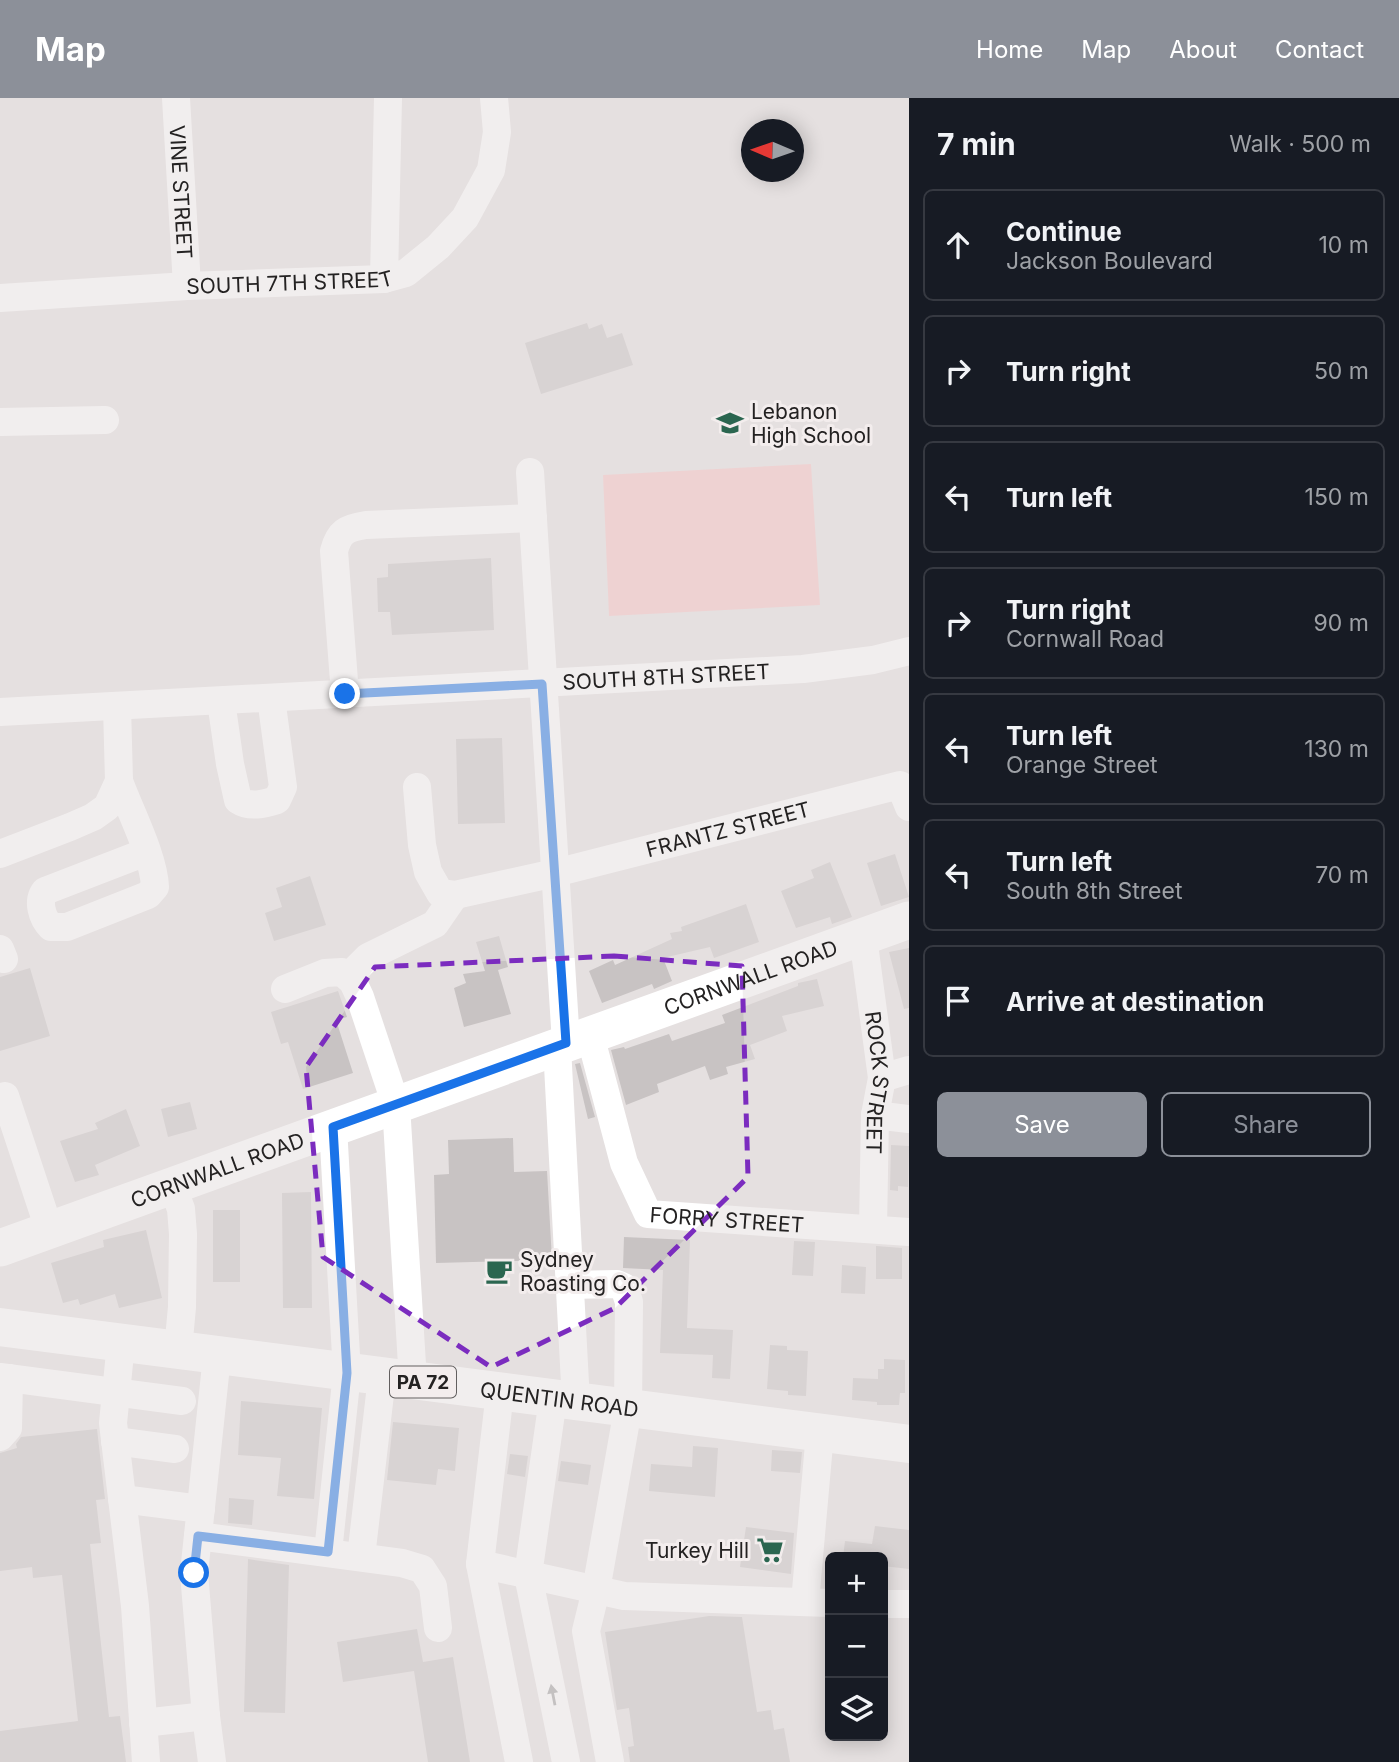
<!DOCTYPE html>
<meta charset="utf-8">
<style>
:root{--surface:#171b24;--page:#242831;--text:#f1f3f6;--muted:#9ea1a6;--line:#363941;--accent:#8c9099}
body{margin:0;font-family:Inter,sans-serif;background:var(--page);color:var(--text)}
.controls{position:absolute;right:21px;bottom:21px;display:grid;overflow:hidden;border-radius:10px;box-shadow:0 4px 18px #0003}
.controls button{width:63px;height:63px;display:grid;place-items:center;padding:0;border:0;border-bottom:2px solid var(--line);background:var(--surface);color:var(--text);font:35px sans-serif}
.compass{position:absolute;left:741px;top:21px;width:63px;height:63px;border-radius:50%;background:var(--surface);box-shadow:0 4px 18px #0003;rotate:272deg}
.stop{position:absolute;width:21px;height:21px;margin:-16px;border:5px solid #1a73e8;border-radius:50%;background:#fff}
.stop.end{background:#1a73e8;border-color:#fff;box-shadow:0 2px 7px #0008}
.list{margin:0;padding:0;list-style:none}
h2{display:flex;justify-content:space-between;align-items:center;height:91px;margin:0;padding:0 28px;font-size:30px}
h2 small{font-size:23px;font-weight:400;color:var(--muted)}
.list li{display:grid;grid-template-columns:46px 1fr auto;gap:21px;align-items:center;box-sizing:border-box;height:112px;margin:0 14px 14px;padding:0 14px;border:2px solid var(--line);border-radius:10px}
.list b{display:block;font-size:26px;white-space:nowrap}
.list p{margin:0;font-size:23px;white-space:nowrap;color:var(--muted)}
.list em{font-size:23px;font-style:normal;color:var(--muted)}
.actions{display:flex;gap:14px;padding:21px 28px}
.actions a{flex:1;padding:16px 0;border:2px solid var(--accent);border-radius:10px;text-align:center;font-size:24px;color:var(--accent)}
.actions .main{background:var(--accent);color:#fff}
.icon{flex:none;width:38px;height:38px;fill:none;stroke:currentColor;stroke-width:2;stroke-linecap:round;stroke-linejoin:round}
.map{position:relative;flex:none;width:909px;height:1664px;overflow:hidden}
header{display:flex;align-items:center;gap:42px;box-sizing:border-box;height:98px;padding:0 35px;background:var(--accent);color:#fff}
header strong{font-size:33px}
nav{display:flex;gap:38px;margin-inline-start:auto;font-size:24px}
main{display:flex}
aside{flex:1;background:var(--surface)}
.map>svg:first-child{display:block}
.green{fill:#f8c2c2}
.building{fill:#c8c3c3}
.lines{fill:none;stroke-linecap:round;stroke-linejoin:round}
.minor{stroke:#fff;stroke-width:28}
.major{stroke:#fff;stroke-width:37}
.highway{stroke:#fff;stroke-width:38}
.oneway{fill:#9c9c9c}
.route{stroke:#1a73e8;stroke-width:9}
.marked{fill:none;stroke:#7b2cbf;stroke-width:5;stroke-dasharray:14 9;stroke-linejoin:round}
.labels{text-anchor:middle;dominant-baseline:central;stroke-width:6;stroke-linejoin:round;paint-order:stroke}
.shield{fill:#f3eded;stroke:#625f5f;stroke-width:2}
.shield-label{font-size:19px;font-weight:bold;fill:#242222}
.street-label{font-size:21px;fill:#242222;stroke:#f3eded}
.poi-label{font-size:21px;fill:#242222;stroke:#f3eded;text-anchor:start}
</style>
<header>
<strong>Map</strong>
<nav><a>Home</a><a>Map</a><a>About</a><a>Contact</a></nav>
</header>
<main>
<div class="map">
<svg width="909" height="1664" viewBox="0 0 909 1664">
<rect width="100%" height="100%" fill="#e5e0e0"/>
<path class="green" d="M811 366 820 507 609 518 603 377Z"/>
<path class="building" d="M587 225 589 231 602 226 607 240 622 235 633 267 541 296 525 245Z
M491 460 494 532 392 537 390 514H378L377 480 388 479V466Z
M502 640 505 725 458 726 456 641Z
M895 756 909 799 881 808 867 765Z
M830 764 852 819 832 826 830 819 796 830 781 793 814 780 811 772Z
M310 778 326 827 274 843 265 815 282 809 276 790Z
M746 806 759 844 714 860 710 849 663 860 672 883 654 891 652 886 602 905 589 873 613 862 615 867 672 841 670 835 682 833 681 829Z
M499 838 508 869 498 872 511 916 464 929 454 890 466 885 463 876 485 873 476 844Z
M909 850V910L904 911 889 854Z
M30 870 50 938 0 953V879Z
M817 881 824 908 782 918 787 933 750 947 755 961 726 969 728 976 710 982 705 968 657 986 659 994 626 1007 611 952 624 949 625 951 669 936 672 943 725 925 722 917 798 888V885Z
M338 893 347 919 336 922 353 975 303 991 288 944 281 946 271 914Z
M580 965 595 1019 588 1021 575 966Z
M190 1004 197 1031 168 1039 161 1011Z
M126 1011 140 1048 95 1067 99 1077 75 1084 60 1043 98 1031 95 1025Z
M513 1040 514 1074 547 1073 552 1162 436 1165 434 1077 449 1076 448 1042Z
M891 1047 909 1048 908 1089 898 1088V1093L890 1092Z
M311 1094 312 1210H283L282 1095Z
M213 1112H240V1184H213Z
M146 1132 162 1200 119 1210 115 1196 80 1207 78 1201 63 1205 51 1165 104 1149 103 1142Z
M624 1139 690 1142 687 1230 733 1232 730 1281 712 1280 713 1257 660 1255 663 1172 623 1170Z
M794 1143 815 1144 813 1178 792 1177Z
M876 1148 902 1150V1181H876Z
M842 1167 866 1169 865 1196 841 1195Z
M770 1247 787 1248V1252L808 1253 806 1298 788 1297V1293L767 1291Z
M884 1261 905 1262V1295H900L899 1307H877V1304L852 1302 853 1280 878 1281V1271H884Z
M241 1303 322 1310 314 1401 277 1398 281 1360 238 1357Z
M393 1324 459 1330 455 1373 438 1371 436 1387 387 1382Z
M97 1331 105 1401 96 1402 101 1445 90 1446 109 1619 120 1618 126 1664H0V1633L78 1623 62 1477 33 1480 32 1469 0 1473V1355L17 1350 16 1346 21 1339Z
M693 1348 718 1350 715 1399 649 1393 651 1366 692 1369Z
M772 1352 802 1354 800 1375 771 1373Z
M510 1356 528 1358 525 1379 507 1376Z
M561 1363 591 1367 588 1387 558 1383Z
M229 1400 254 1402 252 1427 228 1425Z
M875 1428 909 1432V1471L883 1468V1459H843L845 1443 872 1446Z
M746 1429 794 1435 791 1476 740 1469Z
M248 1461 289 1467 285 1615 244 1614Z
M709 1518 742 1519 757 1614 771 1612 774 1632 784 1630 790 1664H630L628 1649 634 1648 629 1610 617 1612 605 1534Z
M417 1531 423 1564 453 1559 470 1664H428L414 1573 343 1584 337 1544Z"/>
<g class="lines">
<g class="minor">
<path id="s1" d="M176 0 187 188"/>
<path d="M384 181 388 0"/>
<path id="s2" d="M0 200 187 188 384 181 406 175 438 149 465 120 491 72 497 34 494 0"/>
<path d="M0 324 105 322"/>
<path d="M530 374 566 945"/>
<path d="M345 596 334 453C339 434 346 430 366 427L533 420"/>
<path d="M221 603 230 666 238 702C250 710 264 706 277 702L283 689 271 600"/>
<path id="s3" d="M0 614 803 571 873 562 909 553"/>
<path d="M119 683C130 713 154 759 155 789L148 797 67 829H51C42 820 37 803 45 793L146 754"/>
<path id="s4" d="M417 689 422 747 428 774 440 795 455 797 555 775 900 687 909 709"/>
<path d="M0 756 70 729 93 719 107 709 119 683 117 608"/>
<path id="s5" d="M863 839 882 980 875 1017 873 1130"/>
<path d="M0 851 4 861"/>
<path d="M348 879 368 859 435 826 455 797"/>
<path d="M285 891 325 875 342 874 353 884 360 899 396 1007 413 1283"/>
<path id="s6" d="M590 937 624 1065 648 1116 909 1134"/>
<path d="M557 949 576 1304"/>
<path d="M882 980 909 972"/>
<path d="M5 998 49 1131"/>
<path d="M875 1017 909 1021"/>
<path d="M172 1087 181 1111 183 1136 182 1209 178 1252"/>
<path d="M569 1187 617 1186 624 1189 629 1204 628 1311 596 1492 586 1533 610 1664"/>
<path d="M121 1245 113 1325 135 1508 146 1664"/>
<path d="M0 1279 182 1303"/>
<path d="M500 1294 480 1466 519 1664"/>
<path d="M553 1301 528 1477 566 1664"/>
<path d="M0 1339 8 1330 9 1280"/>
<path d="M115 1343 175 1351"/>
<path d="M122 1401 201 1411"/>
<path d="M198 1438 402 1465 422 1471 433 1488 438 1530"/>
<path d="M328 1454 347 1275 333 1029"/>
<path d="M361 1459 382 1279"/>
<path d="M480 1466 624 1498 830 1505"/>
<path d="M805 1504 820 1335"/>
<path d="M883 1506H909"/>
<path d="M143 1625 206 1618"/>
<path d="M212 1664 206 1618 194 1475 217 1258"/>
</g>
<path class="major" id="s7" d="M0 1150 909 822"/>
<path class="highway" id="s8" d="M0 1229 909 1346"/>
</g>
<defs><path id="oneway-solid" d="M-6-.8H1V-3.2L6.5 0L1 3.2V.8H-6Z" transform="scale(1.75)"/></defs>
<use class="oneway" href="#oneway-solid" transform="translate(553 1597) rotate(-101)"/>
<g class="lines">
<path class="route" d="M194 1475 198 1438 328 1454 347 1275 333 1029 566 945 542 586 345 596"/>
</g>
<path d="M0 0H909V1664H0ZM614 858 742 868 748 1079 615 1210 491 1269 323 1159 306 969 375 869Z" fill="#e5e0e0" fill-opacity=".55" fill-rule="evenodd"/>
<path class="marked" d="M614 858 742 868 748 1079 615 1210 491 1269 323 1159 306 969 375 869Z"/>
<defs>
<symbol id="school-bare" viewBox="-9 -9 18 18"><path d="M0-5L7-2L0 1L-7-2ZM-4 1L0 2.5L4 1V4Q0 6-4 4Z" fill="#2b6650" stroke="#f3eded" stroke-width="2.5" paint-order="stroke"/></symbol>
<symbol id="cafe-bare" viewBox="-9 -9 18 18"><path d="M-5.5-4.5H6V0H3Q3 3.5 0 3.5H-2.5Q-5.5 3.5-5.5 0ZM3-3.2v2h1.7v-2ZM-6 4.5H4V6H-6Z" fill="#2b6650" stroke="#f3eded" stroke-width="2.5" paint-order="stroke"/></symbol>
<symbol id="supermarket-bare" viewBox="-9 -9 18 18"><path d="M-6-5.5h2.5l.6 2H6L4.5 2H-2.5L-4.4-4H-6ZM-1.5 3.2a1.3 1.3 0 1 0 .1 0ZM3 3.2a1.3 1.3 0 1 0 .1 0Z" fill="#2b6650" stroke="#f3eded" stroke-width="2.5" paint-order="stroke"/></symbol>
</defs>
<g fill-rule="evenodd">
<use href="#school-bare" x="711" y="306" width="38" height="38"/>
<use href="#cafe-bare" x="480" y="1154" width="38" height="38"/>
<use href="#supermarket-bare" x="751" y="1433" width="38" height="38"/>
</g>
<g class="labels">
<rect class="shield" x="390" y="1268.5" width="66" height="31" rx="5"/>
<g class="shield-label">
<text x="423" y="1284">PA 72</text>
</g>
<g class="street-label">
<text stroke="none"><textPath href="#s1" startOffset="94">VINE STREET</textPath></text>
<text stroke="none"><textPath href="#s2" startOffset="290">SOUTH 7TH STREET</textPath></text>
<text stroke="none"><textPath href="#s3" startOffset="667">SOUTH 8TH STREET</textPath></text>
<text stroke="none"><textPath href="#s4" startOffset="406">FRANTZ STREET</textPath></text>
<text stroke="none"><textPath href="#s7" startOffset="798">CORNWALL ROAD</textPath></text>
<text stroke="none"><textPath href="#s5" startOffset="147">ROCK STREET</textPath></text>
<text stroke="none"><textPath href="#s7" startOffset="231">CORNWALL ROAD</textPath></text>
<text stroke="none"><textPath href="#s6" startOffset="268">FORRY STREET</textPath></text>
<text stroke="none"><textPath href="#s8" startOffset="564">QUENTIN ROAD</textPath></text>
</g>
<g class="poi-label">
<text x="751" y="313">Lebanon<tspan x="751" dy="24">High School</tspan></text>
<text x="520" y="1161">Sydney<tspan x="520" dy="24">Roasting Co.</tspan></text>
<text x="749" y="1452" text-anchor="end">Turkey Hill</text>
</g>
</g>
</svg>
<div class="controls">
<button>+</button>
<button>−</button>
<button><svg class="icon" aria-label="layers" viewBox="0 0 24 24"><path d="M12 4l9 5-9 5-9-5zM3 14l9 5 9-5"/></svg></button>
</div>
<svg class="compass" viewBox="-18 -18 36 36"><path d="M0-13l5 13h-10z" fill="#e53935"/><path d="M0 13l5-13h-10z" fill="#9ea1a6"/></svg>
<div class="stop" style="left:194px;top:1475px"></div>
<div class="stop end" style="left:345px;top:596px"></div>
</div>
<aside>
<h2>7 min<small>Walk · 500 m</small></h2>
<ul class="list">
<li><svg class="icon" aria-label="ahead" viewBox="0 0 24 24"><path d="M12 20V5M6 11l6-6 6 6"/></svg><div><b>Continue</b><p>Jackson Boulevard</p></div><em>10 m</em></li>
<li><svg class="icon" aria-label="right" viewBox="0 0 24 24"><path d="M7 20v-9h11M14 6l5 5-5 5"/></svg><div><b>Turn right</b></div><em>50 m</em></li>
<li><svg class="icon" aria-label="left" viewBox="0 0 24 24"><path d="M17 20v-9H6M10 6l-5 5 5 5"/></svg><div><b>Turn left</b></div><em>150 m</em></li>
<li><svg class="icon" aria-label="right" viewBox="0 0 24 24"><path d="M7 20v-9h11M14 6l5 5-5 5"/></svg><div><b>Turn right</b><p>Cornwall Road</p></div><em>90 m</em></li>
<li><svg class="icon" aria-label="left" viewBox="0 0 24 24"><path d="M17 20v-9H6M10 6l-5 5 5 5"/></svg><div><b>Turn left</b><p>Orange Street</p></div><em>130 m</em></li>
<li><svg class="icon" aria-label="left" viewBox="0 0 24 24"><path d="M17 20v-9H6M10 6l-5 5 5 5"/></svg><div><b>Turn left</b><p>South 8th Street</p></div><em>70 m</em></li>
<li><svg class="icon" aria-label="arrive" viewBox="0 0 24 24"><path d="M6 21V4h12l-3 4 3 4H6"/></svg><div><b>Arrive at destination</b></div></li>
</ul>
<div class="actions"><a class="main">Save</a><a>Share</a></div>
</aside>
</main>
